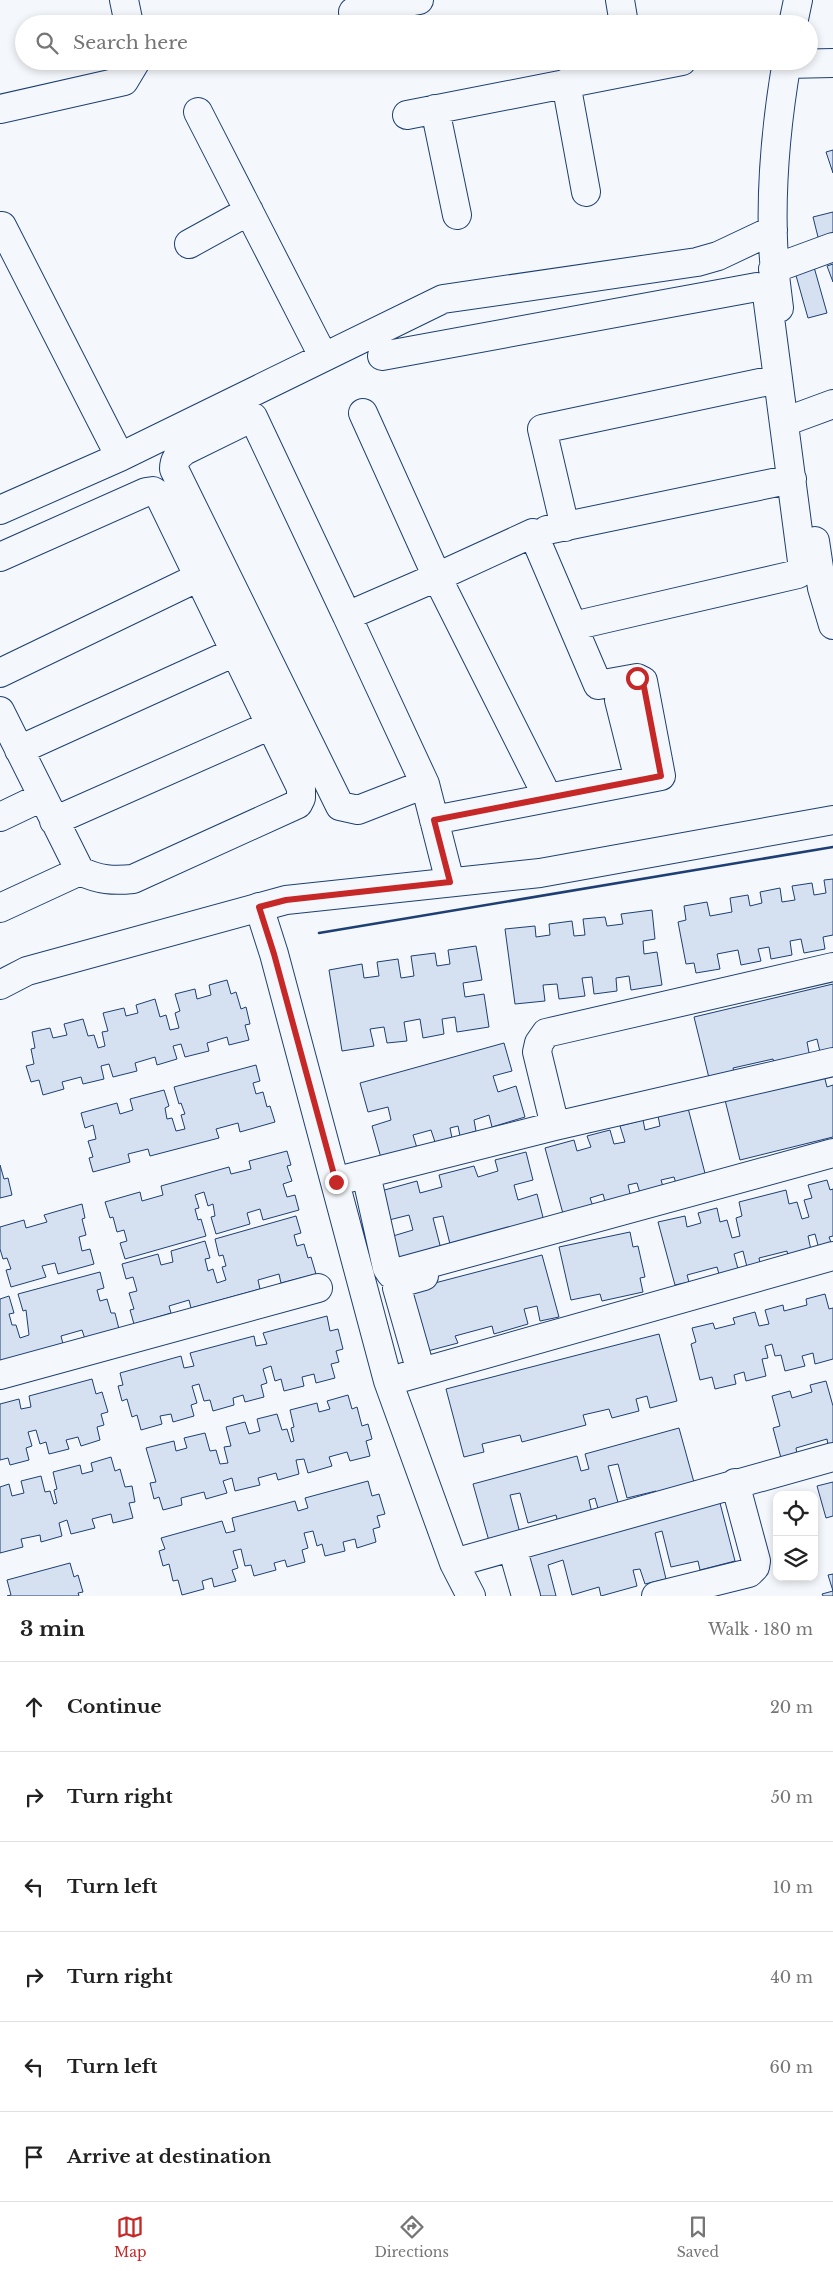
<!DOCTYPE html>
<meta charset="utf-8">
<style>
:root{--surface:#fff;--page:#f2f2f2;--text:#222;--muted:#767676;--line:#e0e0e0;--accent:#c62828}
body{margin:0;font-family:"Libre Baskerville",serif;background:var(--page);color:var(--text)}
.controls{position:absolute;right:15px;bottom:15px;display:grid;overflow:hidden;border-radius:10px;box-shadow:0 2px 8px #0003}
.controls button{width:45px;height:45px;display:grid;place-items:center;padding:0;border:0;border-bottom:1px solid var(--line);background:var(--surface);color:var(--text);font:25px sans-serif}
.stop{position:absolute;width:15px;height:15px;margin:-11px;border:4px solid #c62828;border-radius:50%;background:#fff}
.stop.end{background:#c62828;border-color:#fff;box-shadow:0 1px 5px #0008}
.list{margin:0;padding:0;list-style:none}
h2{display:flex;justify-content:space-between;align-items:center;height:65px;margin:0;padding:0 20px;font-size:21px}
h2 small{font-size:16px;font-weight:400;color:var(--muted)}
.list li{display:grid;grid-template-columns:32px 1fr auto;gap:15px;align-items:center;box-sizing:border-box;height:90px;padding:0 20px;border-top:1px solid var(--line)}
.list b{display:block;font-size:19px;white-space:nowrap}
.list em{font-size:16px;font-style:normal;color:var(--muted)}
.icon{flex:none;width:28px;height:28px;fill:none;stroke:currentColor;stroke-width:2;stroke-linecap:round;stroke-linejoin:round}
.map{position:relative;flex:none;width:833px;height:1596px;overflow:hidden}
.search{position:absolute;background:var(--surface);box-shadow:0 2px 8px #0003;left:15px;right:15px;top:15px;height:55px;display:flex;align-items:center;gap:12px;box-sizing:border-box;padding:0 18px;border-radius:28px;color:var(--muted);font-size:19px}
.sheet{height:605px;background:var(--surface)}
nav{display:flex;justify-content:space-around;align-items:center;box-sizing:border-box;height:70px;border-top:1px solid var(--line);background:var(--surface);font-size:14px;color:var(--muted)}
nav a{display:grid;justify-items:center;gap:2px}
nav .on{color:var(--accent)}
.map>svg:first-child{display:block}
.building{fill:#d5e0f0;stroke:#1d3f73}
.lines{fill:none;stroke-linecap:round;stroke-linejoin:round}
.minor-casing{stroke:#1d3f73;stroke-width:30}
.tertiary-casing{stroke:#1d3f73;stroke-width:30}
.minor{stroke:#f4f7fb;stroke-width:28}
.tertiary{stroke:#f4f7fb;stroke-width:28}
.wall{stroke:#1d3f73;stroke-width:2.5}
.route{stroke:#c62828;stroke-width:6}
</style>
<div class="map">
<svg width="833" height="1596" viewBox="0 0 833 1596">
<rect width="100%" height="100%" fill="#f4f7fb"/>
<path class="building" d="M833 150V173L826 152Z
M833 212V242L820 245 813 217Z
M833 264V282L827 266Z
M814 267 827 313 808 318 795 272Z
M833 879V935L823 937 825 949 804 953 801 939 790 941 792 955 771 959 769 947 758 949 761 961 741 965 738 950 717 954 720 969 696 973 694 963 686 964 678 922 686 920 684 906 707 902 710 916 732 912 730 898 748 895 750 906 762 903 760 892 780 888 782 902 795 900 792 886 812 883 814 895 826 893 824 880Z
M652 910 655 939 643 941 644 954 657 952 662 985 631 990 629 976 616 978 617 991 594 994 592 977 582 978 585 996 559 999 557 984 543 985 545 1001 515 1004 505 929 535 926 536 937 550 935 549 924 572 921 574 936 585 935 583 919 605 917 607 926 623 924 621 914Z
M476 946 482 980 463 983 465 997 484 994 489 1027 457 1032 455 1017 442 1019 444 1034 423 1038 420 1019 404 1022 407 1041 387 1043 384 1027 370 1029 374 1046 342 1051 329 970 362 964 364 978 379 976 377 962 398 959 401 978 414 976 411 956 435 953 437 966 450 964 448 950Z
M227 980 231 994 236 992 241 1009 246 1007 250 1024 245 1025 249 1040 229 1045 227 1037 207 1043 209 1051 185 1057 181 1044 173 1046 177 1059 157 1065 155 1057 135 1063 137 1071 113 1077 109 1064 101 1066 104 1079 83 1084 81 1077 62 1082 64 1089 43 1095 39 1080 31 1082 26 1066 34 1064 31 1049 35 1048 32 1032 50 1028 53 1038 67 1035 64 1024 83 1019 88 1036 94 1035 98 1048 105 1046 102 1032 108 1031 103 1013 124 1008 126 1016 138 1013 136 1005 155 999 160 1017 166 1015 170 1030 179 1028 175 1013 180 1011 175 994 195 989 197 999 211 995 209 985Z
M833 984V1053L821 1056 817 1039 807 1042 810 1058 775 1067 773 1059 733 1068 735 1076 710 1082 694 1017Z
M504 1043 512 1071 493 1076 498 1092 516 1086 525 1117 492 1127 489 1115 474 1120 476 1131 460 1136 458 1126 450 1128 452 1138 435 1142 431 1130 413 1135 417 1148 381 1158 372 1126 391 1120 388 1107 368 1112 360 1083Z
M256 1065 260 1081 253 1083 256 1094 263 1092 267 1107 270 1106 275 1122 240 1132 238 1123 216 1129 219 1138 150 1156 148 1149 128 1154 130 1162 93 1172 89 1158 93 1157 88 1141 96 1139 93 1125 85 1128 81 1113 117 1103 120 1114 133 1110 130 1099 164 1090 169 1106 165 1108 167 1119 172 1118 176 1131 185 1129 181 1115 185 1114 181 1103 179 1104 174 1087Z
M824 1075 827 1087 833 1085V1137L740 1160 725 1100Z
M688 1108 707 1181 678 1190 674 1177 661 1180 665 1193 642 1200 637 1183 628 1185 632 1202 607 1209 603 1194 590 1198 595 1212 565 1221 545 1148 574 1140 577 1151 591 1147 587 1136 610 1130 614 1144 625 1142 620 1126 643 1120 645 1130 660 1126 658 1116Z
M287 1151 291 1165 287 1166 292 1181 283 1184 287 1197 295 1195 299 1210 263 1220 260 1209 247 1213 250 1224 216 1234 211 1217 215 1216 213 1204 208 1206 204 1192 195 1195 199 1208 195 1209 198 1220 201 1219 206 1236 125 1259 120 1243 127 1241 124 1230 117 1232 113 1217 110 1218 105 1202 140 1192 142 1201 163 1195 161 1186 229 1167 231 1174 251 1169 249 1161Z
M526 1152 533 1180 514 1185 518 1200 537 1194 545 1225 450 1244 443 1216 433 1218 442 1253 401 1264 393 1236 413 1230 409 1215 389 1220 381 1191 417 1181 420 1193 442 1187 439 1175 474 1166 478 1177 498 1171 495 1160Z
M0 1165 4 1179 8 1178 12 1195 0 1198Z
M827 1180 830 1190 833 1189V1236L829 1237 832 1245 819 1249 815 1234 808 1236 811 1250 788 1256 787 1251 759 1258 760 1263 747 1267 743 1251 734 1254 738 1269 719 1274 717 1267 687 1275 689 1282 675 1285 658 1222 685 1216 687 1227 701 1223 698 1213 717 1208 720 1222 727 1220 732 1238 740 1236 736 1218 742 1216 739 1202 786 1190 789 1204 797 1202 802 1219 809 1217 804 1200 812 1198 808 1185Z
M82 1204 85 1218 82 1219 86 1235 79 1237 82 1251 90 1249 94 1264 58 1274 55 1263 42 1266 46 1277 11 1287 6 1270 11 1269 7 1258 3 1259 0 1249V1227L24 1220 26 1228 47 1222 44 1215Z
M296 1216 301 1233 294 1235 297 1246 304 1244 308 1258 311 1257 316 1274 281 1283 279 1274 258 1280 260 1289 191 1308 189 1300 169 1306 171 1313 134 1324 130 1310 134 1309 129 1293 137 1291 133 1277 126 1279 122 1264 158 1254 161 1265 173 1262 171 1251 205 1241 210 1258 205 1259 208 1271 213 1269 217 1283 226 1280 222 1267 226 1266 223 1255 219 1256 215 1239Z
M630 1232 633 1247 638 1246 645 1277 640 1278 643 1292 602 1301 600 1294 571 1300 559 1247Z
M542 1255 559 1317 540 1321 537 1306 524 1309 528 1324 494 1334 492 1326 455 1336 458 1343 424 1352 408 1290Z
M100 1272 104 1288 97 1290 100 1301 107 1299 111 1313H115L119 1329 85 1339 82 1330 61 1336 63 1344 0 1362V1299L9 1296 14 1313 9 1314 12 1325H16L20 1338 29 1335 26 1310 23 1311 18 1294Z
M825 1294 829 1309 833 1308V1359L815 1364 813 1353 802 1356 805 1366 785 1371 781 1355 775 1356 772 1344 765 1346 768 1358 762 1359 766 1376 746 1381 744 1372 734 1375 736 1384 715 1389 712 1377 700 1380 691 1344 696 1342 692 1328 713 1323 715 1329 735 1324 733 1318 755 1312 759 1326 769 1324 765 1310 783 1305 784 1311 807 1305 806 1299Z
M327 1316 330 1331 338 1329 343 1349 336 1351 339 1362 331 1364 335 1378 316 1383 314 1374 302 1377 304 1386 284 1391 281 1379 275 1381 271 1366 263 1369 267 1383 261 1385 264 1397 245 1402 243 1395 233 1398 234 1405 213 1411 210 1400 204 1401 199 1384 192 1386 197 1403 191 1405 194 1416 173 1422 171 1414 160 1416 162 1424 141 1430 137 1415 132 1417 127 1399 122 1401 118 1386 123 1385 120 1373 181 1356 184 1368 194 1366 190 1353 254 1336 256 1346 267 1344 263 1333Z
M659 1334 677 1401 650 1408 647 1396 636 1399 639 1411 612 1418 609 1409 583 1415 586 1425 522 1442 520 1435 482 1444 484 1452 464 1457 446 1389Z
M92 1379 96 1394 102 1392 108 1412 101 1414 104 1425 97 1427 100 1440 81 1446 78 1437 66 1440 69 1449 49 1454 46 1442 40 1444 36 1430 28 1432 32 1446 26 1448 29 1460 10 1465 8 1458 0 1460V1404L19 1399 21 1409 31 1407 29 1396Z
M826 1381 833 1406V1443L828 1445 827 1439 796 1448 797 1454 781 1458 773 1428 780 1426 772 1396 790 1391 792 1398 812 1392 810 1385Z
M348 1395 352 1409 357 1407 362 1426 368 1424 372 1439 366 1441 370 1456 350 1461 347 1452 329 1457 332 1466 308 1473 304 1459 296 1460 299 1474 278 1480 276 1473 258 1478 260 1485 235 1491 232 1478 223 1481 227 1493 206 1499 204 1492 181 1498 182 1505 163 1510 159 1497 154 1499 150 1483 156 1482 146 1448 174 1441 176 1451 187 1448 184 1438 205 1433 210 1451 216 1450 220 1464 228 1463 224 1447 231 1446 226 1427 245 1422 249 1434 260 1431 257 1419 277 1414 282 1430 287 1429 291 1442 294 1441 291 1428 294 1427 290 1410 317 1403 319 1412 330 1409 327 1401Z
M679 1428 695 1486 657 1496 656 1491 627 1498 618 1464 608 1466 619 1506 599 1512 595 1498 589 1500 592 1513 558 1523 556 1515 528 1523 520 1493 510 1495 520 1533 489 1541 473 1484 577 1456 581 1471 589 1469 585 1454Z
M111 1457 115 1471 120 1469 125 1487 132 1486 135 1502 129 1503 133 1518 113 1523 111 1514 92 1519 95 1528 71 1534 67 1520 59 1523 62 1536 41 1542 40 1535 21 1539 23 1547 0 1553V1487L9 1484 12 1496 24 1493 21 1481 41 1476 45 1492 50 1491 54 1504 57 1503 54 1490 57 1489 53 1472 80 1465 82 1474 93 1471 91 1463Z
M368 1481 372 1496 379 1494 385 1514 377 1516 380 1527 373 1529 376 1542 357 1548 355 1539 343 1542 345 1551 325 1556 322 1544 317 1546 313 1531 304 1533 308 1548 302 1550 305 1562 287 1567 285 1560 274 1563 276 1570 254 1576 251 1565 245 1566 241 1549 233 1551 238 1568 232 1570 236 1581 214 1587 212 1578 202 1581 204 1589 182 1595 178 1580 173 1581 169 1564 163 1566 159 1551 165 1549 161 1538 222 1521 226 1533 235 1531 232 1518 295 1501 298 1511 308 1508 305 1498Z
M833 1482V1516L826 1518 817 1486Z
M720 1503 735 1561 700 1570 698 1561 671 1567 662 1531 655 1533 666 1579 645 1584 640 1569 633 1570 637 1586 601 1596 599 1587 572 1595 563 1560 548 1565 556 1596H535L524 1554Z
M70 1563 74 1577 78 1575 83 1592 78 1593 79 1596H7L11 1595 7 1580Z
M833 1574V1596H823L822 1594 833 1591 828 1575Z"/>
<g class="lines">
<defs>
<path id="minor" d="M124 0 129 24
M620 0 624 24
M353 12 419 0
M793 24 798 0
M786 64 833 63
M566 83 586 192
M0 109 124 81 136 61
M435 109 457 215
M198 112 323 356
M407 115 682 61
M2 226 120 457
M189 244 249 211
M773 269 833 247
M779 308C767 227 773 142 787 61
M382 356 757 287 764 288 767 295 803 569 798 574 573 626
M363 413 437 577 533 533 598 685 637 678 643 681 661 776 434 820
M795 418 833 404
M0 510 120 457 443 299 697 262 718 256 773 230
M565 527 542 429 778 379
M547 530 792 479
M815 541 822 588 833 625
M0 557 146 492 153 491 159 495 301 788V798L298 804 133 879C113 881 99 880 80 871L0 711
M347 616 253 417 184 451C177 457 174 460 174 469L340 806 358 810 425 784
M0 673 199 577
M619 700 639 780
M19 750 235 652
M0 817 42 797
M54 821 271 725
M450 882 425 784 347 616 437 577 548 798
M259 907 274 954 388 1381 454 1563 471 1596
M0 908 80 871
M555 1126 537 1052 539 1043 546 1033 833 967
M366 1174 387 1268 391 1274 833 1153
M349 1178 555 1126 833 1062
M421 1372 397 1288 399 1283 424 1276
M0 1375 318 1288
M404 1377 833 1256
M512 1547 526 1596
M454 1563 833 1457
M656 1596 749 1573 755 1567 756 1561 735 1483"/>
<path id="tertiary" d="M0 985 27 971 286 900 540 873 833 820"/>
</defs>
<use href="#minor" class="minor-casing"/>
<use href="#tertiary" class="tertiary-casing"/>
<use href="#minor" class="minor"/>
<use href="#tertiary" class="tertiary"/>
<path class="wall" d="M319 933 833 847"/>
</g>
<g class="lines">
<path class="route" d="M336 1182 274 954 259 907 286 900 450 882 434 820 661 776 644 687 643 681 637 678"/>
</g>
</svg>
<div class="controls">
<button><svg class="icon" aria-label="locate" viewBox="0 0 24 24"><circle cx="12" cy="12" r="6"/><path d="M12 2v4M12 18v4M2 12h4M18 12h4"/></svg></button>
<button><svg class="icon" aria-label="layers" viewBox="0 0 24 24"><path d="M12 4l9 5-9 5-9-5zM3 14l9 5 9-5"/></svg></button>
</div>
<div class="stop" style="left:637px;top:678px"></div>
<div class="stop end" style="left:336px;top:1182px"></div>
<div class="search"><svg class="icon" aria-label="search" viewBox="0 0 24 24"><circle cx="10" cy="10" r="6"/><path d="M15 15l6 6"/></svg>Search here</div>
</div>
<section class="sheet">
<h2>3 min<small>Walk · 180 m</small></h2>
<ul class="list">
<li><svg class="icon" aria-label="ahead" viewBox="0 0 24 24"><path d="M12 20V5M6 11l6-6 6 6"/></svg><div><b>Continue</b></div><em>20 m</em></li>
<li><svg class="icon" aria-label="right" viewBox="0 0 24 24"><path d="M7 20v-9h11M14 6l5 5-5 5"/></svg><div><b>Turn right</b></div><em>50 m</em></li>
<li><svg class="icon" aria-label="left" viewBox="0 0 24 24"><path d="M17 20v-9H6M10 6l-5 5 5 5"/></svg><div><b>Turn left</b></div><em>10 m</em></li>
<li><svg class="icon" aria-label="right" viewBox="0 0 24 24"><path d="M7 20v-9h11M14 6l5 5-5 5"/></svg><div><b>Turn right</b></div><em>40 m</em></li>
<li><svg class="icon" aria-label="left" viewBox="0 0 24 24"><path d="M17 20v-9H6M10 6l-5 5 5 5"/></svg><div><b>Turn left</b></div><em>60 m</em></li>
<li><svg class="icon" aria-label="arrive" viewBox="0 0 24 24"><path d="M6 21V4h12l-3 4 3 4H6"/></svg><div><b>Arrive at destination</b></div></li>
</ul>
</section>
<nav>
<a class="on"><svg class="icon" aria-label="map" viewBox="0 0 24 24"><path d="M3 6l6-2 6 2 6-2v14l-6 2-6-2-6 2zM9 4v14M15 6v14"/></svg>Map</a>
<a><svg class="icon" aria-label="directions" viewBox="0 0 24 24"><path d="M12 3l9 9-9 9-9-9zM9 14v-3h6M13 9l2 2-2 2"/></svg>Directions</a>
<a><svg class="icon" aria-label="saved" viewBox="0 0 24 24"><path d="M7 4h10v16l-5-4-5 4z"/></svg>Saved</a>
</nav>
